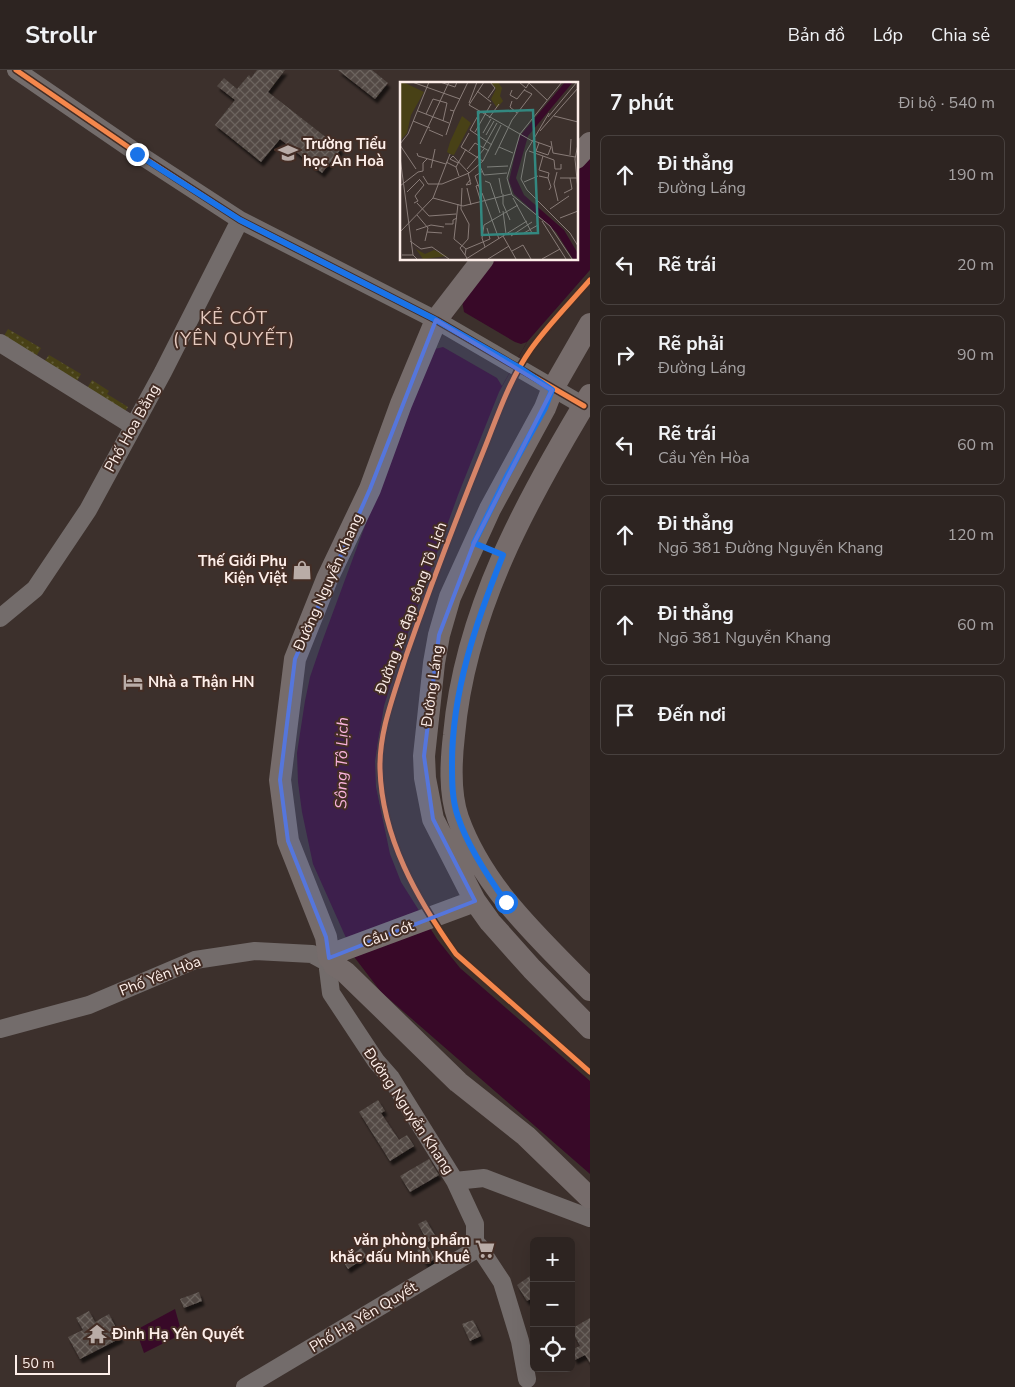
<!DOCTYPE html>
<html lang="vi">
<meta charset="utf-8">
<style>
:root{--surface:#2d2421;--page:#39302e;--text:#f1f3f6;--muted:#a7a4a5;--line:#48413f}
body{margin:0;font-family:"Nunito Sans",sans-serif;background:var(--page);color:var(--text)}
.controls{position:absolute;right:15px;bottom:15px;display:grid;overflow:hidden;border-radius:8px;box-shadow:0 5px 20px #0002}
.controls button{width:45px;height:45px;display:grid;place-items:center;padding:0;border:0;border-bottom:1px solid var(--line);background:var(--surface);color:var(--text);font:25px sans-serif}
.scale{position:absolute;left:15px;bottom:12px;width:95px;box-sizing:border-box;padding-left:5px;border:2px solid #fdeee9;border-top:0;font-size:14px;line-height:18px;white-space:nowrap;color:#fdeee9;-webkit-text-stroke:4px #432d25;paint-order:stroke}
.stop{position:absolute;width:15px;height:15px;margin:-11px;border:4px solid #1a73e8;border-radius:50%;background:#fff}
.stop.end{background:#1a73e8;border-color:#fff;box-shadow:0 1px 5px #0008}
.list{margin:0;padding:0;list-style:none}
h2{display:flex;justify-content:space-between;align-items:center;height:65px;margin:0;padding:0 20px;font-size:21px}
h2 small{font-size:16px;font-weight:400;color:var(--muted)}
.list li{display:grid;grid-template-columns:32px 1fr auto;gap:15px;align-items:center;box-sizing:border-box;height:80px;margin:0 10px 10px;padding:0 10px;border:1px solid var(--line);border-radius:8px}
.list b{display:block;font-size:19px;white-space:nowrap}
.list p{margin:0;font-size:16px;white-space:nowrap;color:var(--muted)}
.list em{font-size:16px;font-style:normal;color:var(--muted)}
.icon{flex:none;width:28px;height:28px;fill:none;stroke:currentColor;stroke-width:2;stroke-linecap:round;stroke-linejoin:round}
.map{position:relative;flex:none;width:590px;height:1317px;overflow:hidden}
header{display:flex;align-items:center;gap:30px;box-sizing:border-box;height:70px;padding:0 25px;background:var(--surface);border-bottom:1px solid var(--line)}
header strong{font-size:24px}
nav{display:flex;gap:28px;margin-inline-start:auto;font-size:18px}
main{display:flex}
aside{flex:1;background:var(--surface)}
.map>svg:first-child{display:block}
.park{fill:url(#park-dots)}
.water{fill:#380928}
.pier{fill:#3c302c}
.building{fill:url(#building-cross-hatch);filter:url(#shadow)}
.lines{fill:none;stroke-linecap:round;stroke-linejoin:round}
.minor{stroke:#736c6b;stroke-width:18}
.major{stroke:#766c6b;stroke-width:22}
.cycleway-casing{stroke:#432d25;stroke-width:8}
.cycleway{stroke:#f5874c;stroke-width:5}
.route{stroke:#1a73e8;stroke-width:6}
.marked{fill:#5576dc;fill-opacity:0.2;stroke:#5576dc;stroke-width:4;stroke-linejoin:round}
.labels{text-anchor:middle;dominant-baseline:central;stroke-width:4;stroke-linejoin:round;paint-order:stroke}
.poi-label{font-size:15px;font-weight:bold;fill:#fdeee9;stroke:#432d25;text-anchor:start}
.street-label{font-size:15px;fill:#fdeee9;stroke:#432d25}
.water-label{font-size:16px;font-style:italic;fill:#f8b2db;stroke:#432d25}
.quarter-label{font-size:18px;letter-spacing:1px;fill:#e5c9be;stroke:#432d25}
.inset-road{fill:none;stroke:#897c78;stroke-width:1}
.view{fill:#338880;fill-opacity:0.15;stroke:#338880;stroke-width:2.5}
.inset-edge{fill:none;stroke:#fdeee9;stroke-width:2.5}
</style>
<header>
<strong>Strollr</strong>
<nav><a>Bản đồ</a><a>Lớp</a><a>Chia sẻ</a></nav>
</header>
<main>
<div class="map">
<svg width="590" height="1317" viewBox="0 0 590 1317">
<defs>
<pattern id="park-dots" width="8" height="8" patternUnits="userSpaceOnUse" patternTransform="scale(1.25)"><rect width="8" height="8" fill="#484116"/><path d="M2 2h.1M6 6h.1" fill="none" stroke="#635d38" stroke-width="1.8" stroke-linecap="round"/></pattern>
<pattern id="building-cross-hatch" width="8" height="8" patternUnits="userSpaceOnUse" patternTransform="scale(1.25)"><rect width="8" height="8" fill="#524944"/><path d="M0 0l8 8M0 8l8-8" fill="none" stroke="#6c645f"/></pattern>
<filter id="shadow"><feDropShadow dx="2.5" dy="4.5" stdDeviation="1" flood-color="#0009"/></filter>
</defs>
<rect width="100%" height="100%" fill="#3c302c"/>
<path class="park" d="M8 259 41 278 34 290 1 271Z
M49 285 81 304 74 316 41 296Z
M92 310 109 321 107 324 128 337 123 345 85 322Z"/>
<path class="water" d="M590 88V200L527 272 499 322 458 425 399 588 384 636 375 691 376 717 390 784 401 812 437 869 460 898 590 1011V1104L381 922 355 888 313 794 302 742 298 712 297 683 305 631 310 607 322 572 390 388 431 287 462 231 493 189H576V102Z
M175 1239 182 1264 144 1283 136 1260Z"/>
<path class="pier" d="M462 231 464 242 515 272 521 274 527 272 502 316 497 308 443 277 435 279Z"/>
<path class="building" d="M257 0H285L268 22 341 79 322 103 280 69 261 92 215 55 235 30 217 16 224 8 237 19 249 5 251 8Z
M338 0H372L388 13 375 29Z
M378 1030 385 1041 381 1043 399 1070 407 1065 414 1076 390 1091 359 1042Z
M429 1089 439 1105 410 1122 400 1106Z
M426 1150 436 1167 428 1172 418 1154Z
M427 1175 435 1189 426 1194 417 1180Z
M361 1178 367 1186 348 1199 343 1191Z
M530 1206 534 1211V1227L527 1231 517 1215Z
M199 1222 202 1231 184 1238 180 1229Z
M89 1241 95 1252 109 1244 121 1268 80 1289 68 1267 83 1260 76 1248Z
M590 1248V1293L585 1285 575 1290 571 1282V1280L580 1276 571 1259Z
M473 1250 481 1266 470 1271 462 1254Z"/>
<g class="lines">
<path class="minor" d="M16 0 137 83 240 150 436 250 584 336
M0 273 132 355
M0 548 35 519 88 440 163 302 240 150
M328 899 331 923 376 991 391 1008 455 1111 475 1154V1171L502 1212 520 1271 527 1309
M0 959 89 935 195 890 255 881 312 884 323 890
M455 1111 484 1108 590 1148
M245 1317 480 1177"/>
<path class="major" d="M576 88 590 73
M590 254 552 320 545 338 490 439 450 527 439 565 434 593 424 686 425 708 433 749 475 831 490 852 532 899 590 958
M590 325C526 431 465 541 454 665 451 691 449 722 458 748 483 818 539 868 590 920
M329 888 326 867 288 771 280 710 295 589 327 509 370 419 401 334 436 250 483 189
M331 888 335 883 475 831
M334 895 345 902 458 1012 526 1066 590 1128"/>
<defs>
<path id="cycleway" d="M16 0 137 83 240 150 436 250 584 336
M590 210C570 233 548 255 531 279 507 313 495 354 479 392 453 457 428 523 405 589 394 625 379 661 380 699 382 768 417 829 456 884L590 1002"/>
</defs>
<use href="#cycleway" class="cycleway-casing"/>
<use href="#cycleway" class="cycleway"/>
</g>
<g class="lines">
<path class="route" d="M137 84 240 150 436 250 520 298 552 320 545 338 507 406 474 473 503 485C476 552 452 621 452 694 452 711 452 730 458 747 468 777 488 807 506 832"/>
</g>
<path class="marked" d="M436 250 552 320 474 473 439 565 424 686 433 749 475 831 329 888 326 867 288 771 280 710 295 589 370 419Z"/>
<defs>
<symbol id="school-bare" viewBox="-9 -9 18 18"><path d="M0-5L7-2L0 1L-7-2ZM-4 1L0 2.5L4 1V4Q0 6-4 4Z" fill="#b9aca7" stroke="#432d25" stroke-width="2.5" paint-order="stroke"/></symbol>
<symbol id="shop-bare" viewBox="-9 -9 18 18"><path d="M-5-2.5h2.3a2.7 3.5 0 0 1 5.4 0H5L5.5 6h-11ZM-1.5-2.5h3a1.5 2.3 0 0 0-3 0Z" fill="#b9aca7" stroke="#432d25" stroke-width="2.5" paint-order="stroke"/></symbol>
<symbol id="hotel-bare" viewBox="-9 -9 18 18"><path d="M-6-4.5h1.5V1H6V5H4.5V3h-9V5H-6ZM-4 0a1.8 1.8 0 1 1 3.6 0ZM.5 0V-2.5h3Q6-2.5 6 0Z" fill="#b9aca7" stroke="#432d25" stroke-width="2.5" paint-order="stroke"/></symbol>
<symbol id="supermarket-bare" viewBox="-9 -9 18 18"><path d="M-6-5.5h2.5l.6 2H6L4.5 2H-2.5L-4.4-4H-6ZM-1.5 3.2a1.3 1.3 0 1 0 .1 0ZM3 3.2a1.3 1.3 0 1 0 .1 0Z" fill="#b9aca7" stroke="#432d25" stroke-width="2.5" paint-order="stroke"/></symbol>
<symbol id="temple-bare" viewBox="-9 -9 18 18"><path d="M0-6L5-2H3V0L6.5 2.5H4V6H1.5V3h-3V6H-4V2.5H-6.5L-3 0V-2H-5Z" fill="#b9aca7" stroke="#432d25" stroke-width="2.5" paint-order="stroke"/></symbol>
</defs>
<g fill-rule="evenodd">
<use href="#school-bare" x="274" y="69" width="28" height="28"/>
<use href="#shop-bare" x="288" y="486" width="28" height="28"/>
<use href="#hotel-bare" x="119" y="598" width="28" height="28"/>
<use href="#supermarket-bare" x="471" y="1165" width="28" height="28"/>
<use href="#temple-bare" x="83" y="1250" width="28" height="28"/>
</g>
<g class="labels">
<g class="poi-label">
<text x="303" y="74">Trường Tiểu<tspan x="303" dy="17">học An Hoà</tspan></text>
<text x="287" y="491" text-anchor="end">Thế Giới Phụ<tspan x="287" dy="17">Kiện Việt</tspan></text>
<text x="148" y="612">Nhà a Thận HN</text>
<text x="470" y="1170" text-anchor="end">văn phòng phẩm<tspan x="470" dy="17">khắc dấu Minh Khuê</tspan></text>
<text x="112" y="1264">Đình Hạ Yên Quyết</text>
</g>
<g class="street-label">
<text transform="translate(132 358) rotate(-61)">Phố Hoa Bằng</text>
<text transform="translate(328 512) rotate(-66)">Đường Nguyễn Khang</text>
<text transform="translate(411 538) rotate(-70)">Đường xe đạp sông Tô Lịch</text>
<text transform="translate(432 616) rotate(-82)">Đường Láng</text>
<text transform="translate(388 864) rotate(-20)">Cầu Cót</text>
<text transform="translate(160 906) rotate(-21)">Phố Yên Hòa</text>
<text transform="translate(409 1041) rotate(56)">Đường Nguyễn Khang</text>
<text transform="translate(363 1247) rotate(-31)">Phố Hạ Yên Quyết</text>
</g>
<g class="water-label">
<text transform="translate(342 693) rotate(-89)">Sông Tô Lịch</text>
</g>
<g class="quarter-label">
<text x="234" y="248">KẺ CÓT<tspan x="234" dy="21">(YÊN QUYẾT)</tspan></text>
</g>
</g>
<g transform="translate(400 12)">
<rect width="178" height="178" fill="#3c302c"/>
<path d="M90 0H98L102 6 100 14 103 19 97 26 91 17 96 7ZM62 34 71 41 54 73 50 72 47 70 50 60ZM16 167 25 172 34 168 47 174 23 177Z" fill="#484116"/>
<path d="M3 0 24 10 11 33 7 51 0 59V1Z" fill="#484116"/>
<path d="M165 0H173L128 54 116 96 124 113 164 148 177 170V177H173L156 150 114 112 109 99 119 55Z" fill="#380928"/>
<path class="inset-road" d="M12 0 60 17M40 0 55 5 57 0M84 0 69 23 134 60M119 0 126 6 129 1 147 18M162 0 120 52 107 96 112 113 150 144 172 177M112 8 110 13 117 17 125 7M77 9 91 20M88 16 95 6 90 0M112 19 110 25 117 31M69 21 77 0M50 28 54 29 68 0M18 29 49 41M80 30 70 48 92 63M149 31 126 70 121 97 127 108 170 151 178 164M26 32 33 17 47 21 43 39M154 34 178 40M148 35 177 0M89 36 99 22M13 39 30 46M29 48 43 54M140 49 178 6M75 50 91 22M69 51 61 65 83 79M83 51 91 37M46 53 54 29M86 53 94 39M134 59 151 65 148 73 136 69 139 61M151 59 153 71 175 75M0 62 8 52 29 0M20 62 49 0M178 62 175 77 178 108M0 63 16 87M99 65 113 71M83 66 97 41M69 69 75 61 89 69M129 69 143 74 139 88 149 91 148 96M17 71 18 74 46 82M95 73 112 38 132 12 124 8M170 73 171 57M143 74 154 78 155 87H161V82M0 75 13 173M46 80 56 85 59 94M58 81 50 77 53 74 69 91M79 82 84 93 107 91M56 85 66 67M87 85 108 84M31 86 35 67M67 87 84 67M18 90 23 89V81L27 77M157 90 154 102 158 119M68 91 70 98V100L71 102 66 103 70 98M23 94 28 102H42L69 91 83 79 101 43M139 94 148 96 151 105 149 108M99 96 102 112M160 96H177M85 99 90 101 100 131M124 100 138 94M79 103 76 104 81 120M0 104 18 90M62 106 61 127 69 142 68 157 60 166 67 176M67 106 71 123M80 108 75 94 83 89M7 110 20 97M82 111 99 157M164 111 172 107 170 96M103 112V122L110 138M33 116 63 124 111 112M113 116 132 151M14 121 18 119 15 114 24 103 20 98M17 121 29 134 56 132M58 122 54 157 66 167 65 173M150 127 169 114M103 129 106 152M17 133 28 146 25 159M160 136 178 129M142 139 166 177M45 142H53V138L57 136M16 148 31 143 44 145M0 150 33 116 50 72M27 150 42 151M124 151 138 143M103 154 116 177M111 154 132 140M10 159 21 167 32 165 49 177M85 165 82 156 84 143 118 123M66 167 90 157 87 146M112 169 123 163 131 177M2 173H13L17 177M66 177 127 139M88 177 109 164M142 177 160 167"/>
<path class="view" d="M133 28 138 151 82 153 78 30Z"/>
<rect width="178" height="178" class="inset-edge"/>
</g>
</svg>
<div class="controls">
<button>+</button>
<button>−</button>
<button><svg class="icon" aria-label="locate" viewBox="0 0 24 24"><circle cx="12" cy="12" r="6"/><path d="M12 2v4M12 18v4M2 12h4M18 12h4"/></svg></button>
</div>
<div class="scale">50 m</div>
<div class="stop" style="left:506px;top:832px"></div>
<div class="stop end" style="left:137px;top:84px"></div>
</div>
<aside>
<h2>7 phút<small>Đi bộ · 540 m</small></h2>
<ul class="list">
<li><svg class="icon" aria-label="ahead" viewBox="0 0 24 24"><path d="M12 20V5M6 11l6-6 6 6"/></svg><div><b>Đi thẳng</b><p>Đường Láng</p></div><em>190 m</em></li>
<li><svg class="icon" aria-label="left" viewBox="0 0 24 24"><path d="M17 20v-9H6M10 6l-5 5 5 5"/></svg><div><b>Rẽ trái</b></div><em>20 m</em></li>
<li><svg class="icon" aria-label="right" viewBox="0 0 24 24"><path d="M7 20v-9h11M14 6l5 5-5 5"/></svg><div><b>Rẽ phải</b><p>Đường Láng</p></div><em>90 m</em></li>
<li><svg class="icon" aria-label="left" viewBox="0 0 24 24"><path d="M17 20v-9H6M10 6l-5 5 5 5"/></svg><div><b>Rẽ trái</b><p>Cầu Yên Hòa</p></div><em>60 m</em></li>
<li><svg class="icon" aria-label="ahead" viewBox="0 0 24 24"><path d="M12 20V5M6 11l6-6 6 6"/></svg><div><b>Đi thẳng</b><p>Ngõ 381 Đường Nguyễn Khang</p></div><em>120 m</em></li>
<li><svg class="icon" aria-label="ahead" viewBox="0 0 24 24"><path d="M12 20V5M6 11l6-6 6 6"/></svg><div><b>Đi thẳng</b><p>Ngõ 381 Nguyễn Khang</p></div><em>60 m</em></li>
<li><svg class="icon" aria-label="arrive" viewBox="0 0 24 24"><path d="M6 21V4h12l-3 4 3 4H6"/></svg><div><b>Đến nơi</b></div></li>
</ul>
</aside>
</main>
